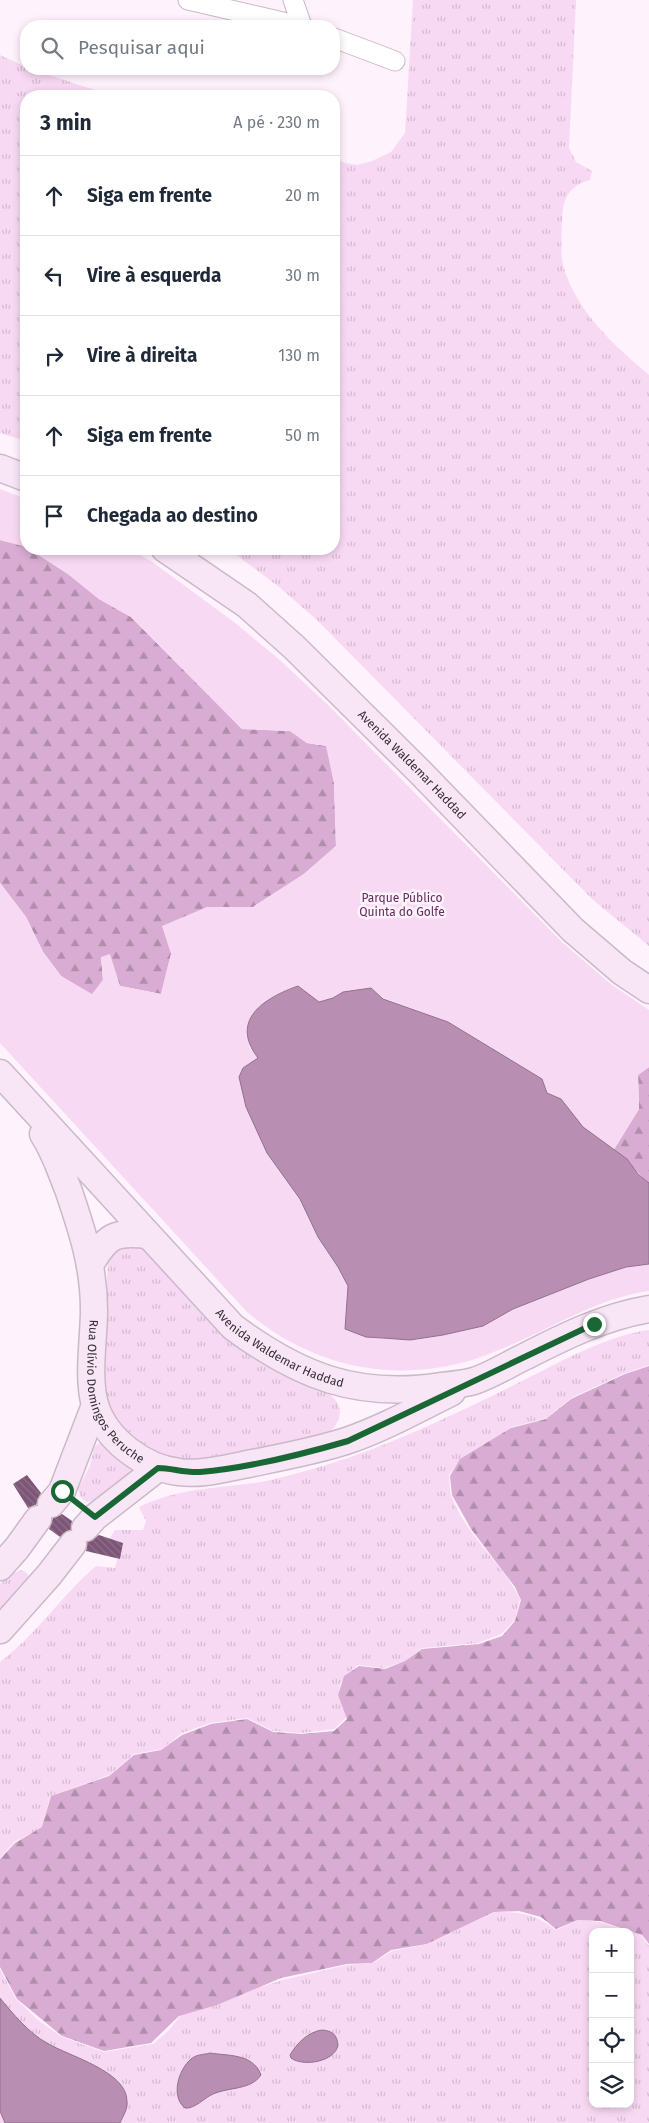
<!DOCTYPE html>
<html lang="pt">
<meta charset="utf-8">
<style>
:root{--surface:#fff;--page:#f2f2f3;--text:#1f2937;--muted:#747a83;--line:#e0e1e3}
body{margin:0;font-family:"Fira Sans",sans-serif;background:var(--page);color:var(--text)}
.controls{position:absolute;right:15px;bottom:15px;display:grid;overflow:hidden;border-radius:10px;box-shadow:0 2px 8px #0003}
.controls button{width:45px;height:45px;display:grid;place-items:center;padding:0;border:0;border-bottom:1px solid var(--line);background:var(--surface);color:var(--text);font:25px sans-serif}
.stop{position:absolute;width:15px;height:15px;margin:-11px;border:4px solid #1a6736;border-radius:50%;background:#fff}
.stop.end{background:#1a6736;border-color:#fff;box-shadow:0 1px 5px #0008}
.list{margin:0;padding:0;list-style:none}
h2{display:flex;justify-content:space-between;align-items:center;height:65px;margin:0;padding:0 20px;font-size:21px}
h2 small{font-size:16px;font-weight:400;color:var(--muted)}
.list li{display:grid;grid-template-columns:32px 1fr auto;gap:15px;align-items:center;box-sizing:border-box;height:80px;padding:0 20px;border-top:1px solid var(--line)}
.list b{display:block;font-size:19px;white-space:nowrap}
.list em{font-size:16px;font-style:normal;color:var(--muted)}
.icon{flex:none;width:28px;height:28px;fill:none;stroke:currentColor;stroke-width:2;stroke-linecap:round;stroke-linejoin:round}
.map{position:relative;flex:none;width:649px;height:2123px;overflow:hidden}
.search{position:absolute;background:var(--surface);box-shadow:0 2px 8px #0003;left:20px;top:20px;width:320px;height:55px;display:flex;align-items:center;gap:12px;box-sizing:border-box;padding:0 18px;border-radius:20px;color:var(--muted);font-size:19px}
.panel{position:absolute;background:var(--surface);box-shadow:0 2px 8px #0003;left:20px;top:90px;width:320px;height:465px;border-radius:20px}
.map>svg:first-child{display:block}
.grass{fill:url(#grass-tufts);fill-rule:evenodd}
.forest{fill:url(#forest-firs)}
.park{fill:#f8d9f3}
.water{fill:#b88eb2;stroke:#91718c}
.building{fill:url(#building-back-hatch)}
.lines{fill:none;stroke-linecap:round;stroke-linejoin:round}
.street-casing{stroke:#cbb9c8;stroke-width:21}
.secondary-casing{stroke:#cbb9c8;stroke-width:29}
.street{stroke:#fff;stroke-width:19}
.secondary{stroke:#f8e5f6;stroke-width:26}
.route{stroke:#1a6736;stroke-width:6}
.labels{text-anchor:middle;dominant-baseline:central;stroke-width:5;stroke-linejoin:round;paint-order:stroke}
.street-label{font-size:12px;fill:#352d34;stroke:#fef2fc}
.park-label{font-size:12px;fill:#622d5d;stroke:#fef2fc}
</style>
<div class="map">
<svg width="649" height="2123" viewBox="0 0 649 2123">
<defs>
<pattern id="grass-tufts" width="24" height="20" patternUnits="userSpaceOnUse" patternTransform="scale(1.25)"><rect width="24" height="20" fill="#f8d9f3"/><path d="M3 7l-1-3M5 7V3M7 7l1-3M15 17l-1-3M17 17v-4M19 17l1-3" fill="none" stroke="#d5bbd1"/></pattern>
<pattern id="forest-firs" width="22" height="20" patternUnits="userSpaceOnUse" patternTransform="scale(1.25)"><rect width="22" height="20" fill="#d9add3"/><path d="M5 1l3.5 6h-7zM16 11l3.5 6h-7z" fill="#b18dac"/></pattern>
<pattern id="building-back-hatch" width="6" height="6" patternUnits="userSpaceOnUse" patternTransform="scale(1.25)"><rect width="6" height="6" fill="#7c5577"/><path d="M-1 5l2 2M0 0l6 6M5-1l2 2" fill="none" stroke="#8e708a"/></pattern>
</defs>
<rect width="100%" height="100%" fill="#fef2fc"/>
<path class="grass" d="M413 0H576L569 148 576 162 592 171 590 180C569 186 563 198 562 219 562 234 560 251 563 265 576 312 614 345 649 375V946L592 899 317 620 279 587 228 549H334V159L345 163 358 165 372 161 391 152 405 133Z
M0 55 26 67V69H31L113 96H26V441L0 433Z
M130 1244 141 1247 152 1254 330 1394 337 1402 340 1410 339 1419 334 1428 325 1434 307 1441 196 1461 157 1457 125 1434 111 1410 105 1394 103 1377 108 1259C114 1251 120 1247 130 1244Z
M649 1330V1365L625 1373 571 1398 547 1418 512 1427 460 1460 449 1475C450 1481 449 1489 451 1495 465 1535 502 1562 520 1599L515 1620 501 1634 478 1643 422 1648 405 1661 384 1668 358 1665C334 1683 336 1691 347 1717L334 1729 302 1733 273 1731 247 1718 210 1723 182 1733 162 1749 134 1754 109 1775 50 1796 43 1827 14 1842 0 1858V1662C37 1634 61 1596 96 1566L115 1568 120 1547 107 1543 115 1530H143L146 1521 139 1507C177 1488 220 1488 261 1482 277 1479 293 1474 309 1470 381 1450 449 1417 516 1384 554 1365 607 1335 649 1330Z
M99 1443C110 1447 128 1461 132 1472L111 1486 97 1499 87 1502 81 1498 78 1489 90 1466 94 1447Z
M21 1570 27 1573 29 1578 0 1615V1584L8 1576Z
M495 1912C521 1912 535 1914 556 1930L579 1920 600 1922 641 1935 649 1946V2123H0V1969L16 1999 38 2020 62 2037 104 2052 153 2044 169 2030 181 2015 218 2004 250 1990 283 1980 347 1965 373 1963 392 1951 428 1944ZM593 1932H630V2104H593Z"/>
<path class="forest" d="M0 540 25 546 68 574 99 599 131 617 242 729 290 731 307 743 327 746 334 783 336 846 304 874 253 907H207L171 954 161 994 120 986 101 957 103 980 92 995 61 976 43 952 26 917 0 883Z
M649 1067V1183C635 1171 629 1160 613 1151L639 1109 638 1075Z
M649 1366V1944L642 1935 600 1921 578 1920 556 1929 541 1917 519 1911 494 1912 427 1944 391 1950 372 1963 347 1964 281 1978 217 2005 179 2016 151 2043 104 2051 62 2036 17 1999 0 1967V1859L15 1843 42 1827 51 1796 109 1776 134 1755 161 1750 182 1735 211 1724 247 1719 273 1732 302 1734 334 1731 347 1719 338 1695 344 1676 359 1666 385 1669 405 1661 422 1649 479 1644 502 1636 515 1621 521 1600 515 1587 471 1529 452 1495 450 1476 460 1459 511 1428 546 1419 571 1399 625 1374Z"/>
<path class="park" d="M0 489 26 499V547L0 540Z
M29 549H130L151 561 234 622 281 661 329 706 562 942 612 985 649 1010V1067L638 1075 639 1109 613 1151C603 1142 590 1134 581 1126 566 1111 567 1102 547 1093L542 1079 448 1022 383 998 371 988 343 992 333 998 318 1002 307 994 272 999 259 1006 249 1047 258 1058 243 1068 267 1153 300 1199 318 1237 338 1267 348 1286 346 1316 483 1326 513 1309 589 1279 626 1267 649 1264V1291C607 1297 573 1316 535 1334 515 1343 494 1353 472 1360 391 1384 311 1366 247 1312L0 1043V883L26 917 43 952 61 976 92 994 103 980 101 957 110 954 120 986 161 994 171 954 162 926 207 907H253L304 874 336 846 334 783 326 746 307 743 290 731 242 729 131 617 99 599 68 574Z"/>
<path class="water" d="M298 986 319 1002 333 998 343 992 371 988 383 999 448 1022 542 1079 547 1093 561 1099 583 1127 627 1159 638 1174 649 1183V1264L626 1267 589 1279 513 1309 483 1326 443 1335 410 1340 383 1338 366 1337 345 1329 348 1286 338 1267 318 1237 300 1199 267 1153 246 1107 239 1077 243 1068 258 1058C229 1020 264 998 298 986Z
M0 1998C12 2013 30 2034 47 2043 68 2056 127 2071 127 2101 128 2109 123 2116 120 2123H5L0 2111Z
M322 2030C333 2031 337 2035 338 2045 335 2062 303 2067 291 2058L290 2055C297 2043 308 2032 322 2030Z
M210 2053C227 2056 253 2053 261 2075 251 2090 229 2087 213 2094 204 2098 195 2109 185 2108 170 2096 179 2069 191 2059 197 2054 203 2055 210 2053Z"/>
<path class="building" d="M27 1475 41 1493 36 1505 28 1508 13 1484Z
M62 1514 72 1521 71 1530 60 1537 49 1529 53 1518Z
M99 1535 123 1543 120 1559 86 1551 87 1542Z"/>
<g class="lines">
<defs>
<path id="street" d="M188 0 300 26
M293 0 302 26
M334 38 395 61"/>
<g id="secondary">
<path d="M0 468 26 478"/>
<path id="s1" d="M165 549 247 605 295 648 420 772 573 930 622 972 649 990"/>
<path id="s2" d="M0 1073 233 1327C299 1376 357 1399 441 1386 452 1385 464 1384 474 1381 492 1375 509 1364 526 1356 565 1336 606 1316 649 1309"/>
<path id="s3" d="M43 1134C55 1152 60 1170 68 1189 82 1230 94 1266 94 1310 94 1339 87 1377 95 1405 106 1440 144 1468 179 1472 200 1475 223 1469 243 1465 277 1458 312 1452 346 1441 382 1429 418 1409 452 1392"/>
<path d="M90 1265C107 1236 114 1231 148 1235"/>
<path d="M51 1504 62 1491 95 1405"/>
<path d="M85 1528 95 1517 158 1468"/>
<path d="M0 1567 17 1548 38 1519"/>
<path d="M0 1630 49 1575 73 1544"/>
</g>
</defs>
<use href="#street" class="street-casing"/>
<use href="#secondary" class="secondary-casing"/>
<use href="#street" class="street"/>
<use href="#secondary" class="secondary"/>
</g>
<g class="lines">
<path class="route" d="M62 1491 95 1517 158 1468C172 1468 184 1473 200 1472 249 1468 300 1455 348 1441L594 1324"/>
</g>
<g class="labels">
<g class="street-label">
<text stroke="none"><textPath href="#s1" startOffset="329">Avenida Waldemar Haddad</textPath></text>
<text stroke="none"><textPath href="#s2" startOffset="396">Avenida Waldemar Haddad</textPath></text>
<text stroke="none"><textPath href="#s3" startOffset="275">Rua Olívio Domingos Peruche</textPath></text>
</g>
<g class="park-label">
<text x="402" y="898">Parque Público<tspan x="402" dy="14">Quinta do Golfe</tspan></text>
</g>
</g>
</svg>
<div class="controls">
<button>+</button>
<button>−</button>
<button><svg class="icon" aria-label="locate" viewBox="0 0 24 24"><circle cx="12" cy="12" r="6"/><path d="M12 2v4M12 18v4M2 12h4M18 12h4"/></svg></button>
<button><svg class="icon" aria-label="layers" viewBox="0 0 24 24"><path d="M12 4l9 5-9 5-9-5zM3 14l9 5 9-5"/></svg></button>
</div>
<div class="stop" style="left:62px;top:1491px"></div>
<div class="stop end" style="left:594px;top:1324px"></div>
<div class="search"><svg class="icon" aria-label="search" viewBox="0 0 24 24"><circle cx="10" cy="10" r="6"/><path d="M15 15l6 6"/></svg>Pesquisar aqui</div>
<section class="panel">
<h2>3 min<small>A pé · 230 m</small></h2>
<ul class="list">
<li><svg class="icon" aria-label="ahead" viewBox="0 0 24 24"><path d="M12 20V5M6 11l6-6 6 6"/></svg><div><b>Siga em frente</b></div><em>20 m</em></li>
<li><svg class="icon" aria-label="left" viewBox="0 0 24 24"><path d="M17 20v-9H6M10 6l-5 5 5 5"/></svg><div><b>Vire à esquerda</b></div><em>30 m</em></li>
<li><svg class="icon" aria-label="right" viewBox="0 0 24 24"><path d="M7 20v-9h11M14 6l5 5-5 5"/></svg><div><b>Vire à direita</b></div><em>130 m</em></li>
<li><svg class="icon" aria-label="ahead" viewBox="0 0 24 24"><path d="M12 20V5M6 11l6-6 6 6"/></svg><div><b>Siga em frente</b></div><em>50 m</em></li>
<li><svg class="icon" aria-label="arrive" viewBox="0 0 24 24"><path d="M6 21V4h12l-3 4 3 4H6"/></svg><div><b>Chegada ao destino</b></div></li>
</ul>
</section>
</div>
